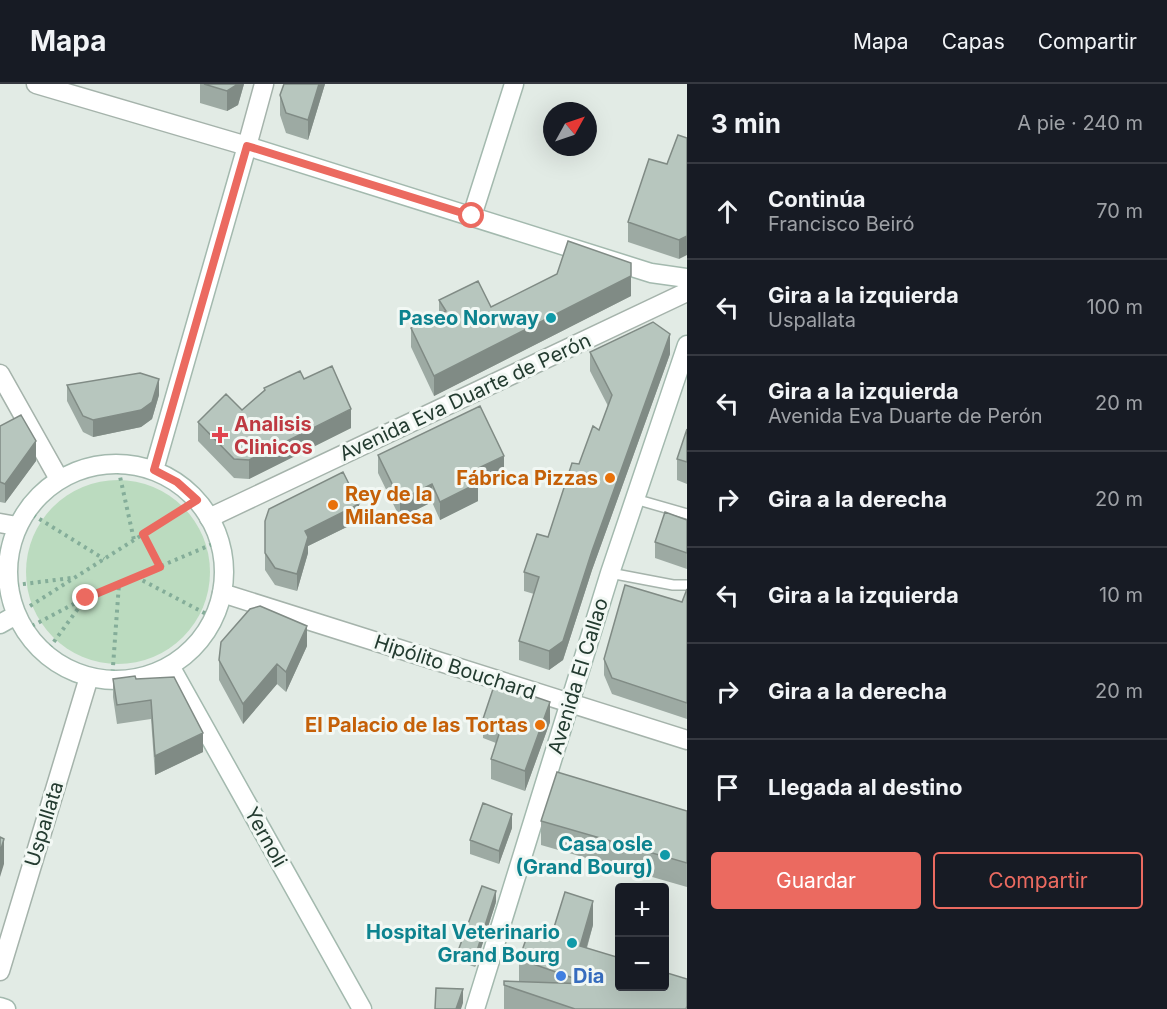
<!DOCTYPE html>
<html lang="es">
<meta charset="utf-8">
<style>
:root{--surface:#171b24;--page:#242831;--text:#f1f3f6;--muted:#9ea1a6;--line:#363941;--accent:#eb6a60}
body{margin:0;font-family:Inter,sans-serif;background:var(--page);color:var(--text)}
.controls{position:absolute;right:18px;bottom:18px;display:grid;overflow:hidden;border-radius:6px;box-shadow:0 6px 24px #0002}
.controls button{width:54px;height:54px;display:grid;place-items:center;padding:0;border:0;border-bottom:2px solid var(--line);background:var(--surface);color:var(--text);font:30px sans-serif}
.compass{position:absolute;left:543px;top:18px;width:54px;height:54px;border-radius:50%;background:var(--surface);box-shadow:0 6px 24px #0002;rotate:50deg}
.stop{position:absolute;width:18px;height:18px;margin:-14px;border:4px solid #eb6a60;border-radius:50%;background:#fff}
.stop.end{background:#eb6a60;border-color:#fff;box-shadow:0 2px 6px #0008}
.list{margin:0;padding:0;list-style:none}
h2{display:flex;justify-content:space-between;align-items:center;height:78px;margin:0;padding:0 24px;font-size:26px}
h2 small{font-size:20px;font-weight:400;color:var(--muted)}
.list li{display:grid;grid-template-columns:39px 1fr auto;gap:18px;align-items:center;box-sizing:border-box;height:96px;padding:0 24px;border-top:2px solid var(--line)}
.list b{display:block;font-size:22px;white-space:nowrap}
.list p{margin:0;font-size:20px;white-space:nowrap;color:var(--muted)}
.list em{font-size:20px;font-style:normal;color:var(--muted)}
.actions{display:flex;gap:12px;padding:18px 24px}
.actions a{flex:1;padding:14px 0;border:2px solid var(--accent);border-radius:6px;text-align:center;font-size:21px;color:var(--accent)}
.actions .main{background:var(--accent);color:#fff}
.icon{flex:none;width:33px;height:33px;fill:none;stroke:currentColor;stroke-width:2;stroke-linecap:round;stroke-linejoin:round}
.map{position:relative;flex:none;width:687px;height:925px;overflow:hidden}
header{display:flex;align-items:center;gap:36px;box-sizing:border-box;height:84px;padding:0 30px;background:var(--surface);border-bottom:2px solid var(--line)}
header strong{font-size:28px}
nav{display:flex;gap:33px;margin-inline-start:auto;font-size:21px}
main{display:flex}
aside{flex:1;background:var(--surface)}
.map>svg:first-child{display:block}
.green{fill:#bbdbbf}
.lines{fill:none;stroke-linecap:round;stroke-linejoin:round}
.lane-casing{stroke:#a5b3ab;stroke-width:12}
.street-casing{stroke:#a5b3ab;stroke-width:21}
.secondary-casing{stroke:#a3b9ae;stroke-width:21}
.path{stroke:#84ad99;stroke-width:4;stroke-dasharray:3 4.5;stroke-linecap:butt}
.lane{stroke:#fff;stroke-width:9}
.street{stroke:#fff;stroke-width:18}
.secondary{stroke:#fff;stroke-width:18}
.wall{fill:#9daaa3}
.shaded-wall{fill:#808b85}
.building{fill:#b7c6be;stroke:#808b85;stroke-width:1.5}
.route{stroke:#eb6a60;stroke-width:8}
.culture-dot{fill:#0f9aa8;stroke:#f2f8f4;stroke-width:2}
.health-dot{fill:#e0444e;stroke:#f2f8f4;stroke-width:2}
.food-dot{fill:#e8710a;stroke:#f2f8f4;stroke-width:2}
.shop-dot{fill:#3f7fe0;stroke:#f2f8f4;stroke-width:2}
.labels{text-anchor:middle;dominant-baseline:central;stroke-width:6;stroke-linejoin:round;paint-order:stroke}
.culture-label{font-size:20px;font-weight:bold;fill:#0d838f;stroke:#f2f8f4;text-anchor:end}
.street-label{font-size:20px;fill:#233b30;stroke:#f2f8f4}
.health-label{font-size:20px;font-weight:bold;fill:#be3a42;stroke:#f2f8f4;text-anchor:start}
.food-label{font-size:20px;font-weight:bold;fill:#c56008;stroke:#f2f8f4;text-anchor:end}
.shop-label{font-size:20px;font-weight:bold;fill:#366cbe;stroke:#f2f8f4;text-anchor:start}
</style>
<header>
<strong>Mapa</strong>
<nav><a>Mapa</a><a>Capas</a><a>Compartir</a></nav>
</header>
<main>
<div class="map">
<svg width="687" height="925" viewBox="0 0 687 925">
<rect width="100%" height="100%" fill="#e2ebe5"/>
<path class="green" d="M26 488a92 92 0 1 1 184 0a92 92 0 1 1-184 0Z"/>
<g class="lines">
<defs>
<path id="lane" d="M635 415 687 430
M610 489 673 501H687"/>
<path id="street" d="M36 0 247 62 264 0
M0 290 59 395
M209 434 687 208
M0 439 17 442
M222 509 687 656
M0 887 89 593"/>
<path id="secondary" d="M472 132 514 0
M8 488a108 108 0 1 1 216 0a108 108 0 1 1-216 0Z
M154 386 247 62 651 189 687 194
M0 540 16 531
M170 582 362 925
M0 923 6 925
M475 925 610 489 687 261"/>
</defs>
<use href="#lane" class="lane-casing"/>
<use href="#street" class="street-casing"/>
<use href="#secondary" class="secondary-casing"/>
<path class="path" d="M117 379 134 456
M33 431 104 475
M143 450 160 483
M136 493 214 534
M8 502 71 494
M30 522 197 416
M32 542 85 514 220 457
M45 570 85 515
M112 596 119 500"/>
<use href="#lane" class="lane"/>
<use href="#street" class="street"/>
<use href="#secondary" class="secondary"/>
</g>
<path class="wall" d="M200 0H244L238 21 227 27 200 19Z
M284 0H325L308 56 286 49 280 31V11Z
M687 54 679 175 628 158V138L667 80Z
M631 212 434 312 411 263V244L439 230V216L491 223Z
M590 268 670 270 592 486 563 576 549 586 519 576V557L534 510 524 507V488L548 453 599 346 608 322 590 287Z
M304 295 351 344 249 395 234 394 198 357V338L242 326 264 307V304Z
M67 301 159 311 152 335 141 343 93 353 83 348 67 317Z
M0 342 36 377 5 419 0 418Z
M687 345V400L677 396V375Z
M378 371 504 390 478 402V417L440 436 432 418 400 434 378 389Z
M687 436V485L655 474V458Z
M265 437H359L308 462V469L297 507 275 501 265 486Z
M687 505V635L612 610 604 591V575L682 518Z
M307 562 286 608 277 600 243 640 219 596V576Z
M113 595H136L203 668 155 691 151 635 117 640 113 613Z
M483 635 550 638 525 707 491 695V675L496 659 483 654Z
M687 727V803L541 761V737Z
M512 744 499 780 470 770V756Z
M496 818 475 883 458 877V867Z
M593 841 587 864 687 925H504V901L519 897V875L551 853Z"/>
<path class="shaded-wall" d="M238 0H244L238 21 227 27V7Z
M319 0H325L308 56V36Z
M687 152V171L679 175V156Z
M631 192V212L434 312V292Z
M670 250V270L592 486 563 576 549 586V567L592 467Z
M159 295V311L152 335 141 343 93 353V336Z
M351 325V344L249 395V376Z
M36 357V377L5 419V400Z
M504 372V390L478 402V417L440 436V418L472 387Z
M432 400V418L400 434V416Z
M359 420V437L308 462V469L297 507V490L305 447Z
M307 542V562L286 608V588Z
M277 580V600L243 640V620Z
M550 618V638L525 707V687Z
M203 649V668L155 691V672Z
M512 730V744L499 780V767Z
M4 755V780L0 793V768Z
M496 807V818L475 883V873Z
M593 817V841L580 886V862Z
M463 905V919L461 925H456Z"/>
<path class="building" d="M204 0H238L227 7Z
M284 0H319L308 36 286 29 280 11Z
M678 51 687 54V152L679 156 628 138 649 75 667 80Z
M568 157 631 179V192L434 292 411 244 446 227 439 216 478 197 491 223 557 190Z
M653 238 670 250 592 467 563 557 549 567 519 557 539 493 524 488 537 450 548 453 572 379 579 380 593 342 599 346 612 311 590 268Z
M332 282 351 325 249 376 234 375 198 338 226 310 242 326 265 306 264 304 300 287 304 295Z
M140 289 159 295 152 318 141 326 93 336 83 332 67 301Z
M480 322 504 372 472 387 478 399 440 418 432 400 400 416 378 371Z
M21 331 36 357 5 400 0 398V342Z
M687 345V378L677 375Z
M343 388 359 420 305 447 308 453 297 490 275 484 265 469V437L269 425Z
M665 428 687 436V469L655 458Z
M625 501 682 518 687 505V619L612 594 604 575Z
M260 522 307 542 286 588 277 580 243 620 219 576 221 558 250 525Z
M135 592 136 595 174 593 203 649 155 672 151 616 117 621 113 595Z
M495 599 550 618 525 687 491 675 502 641 483 635Z
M557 688 687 727V779L541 737Z
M483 719 512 730 499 767 470 756Z
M0 753 4 755 0 768Z
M482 802 496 807 475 873 458 867Z
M565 808 593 817 580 862 620 874V903H664V888L687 895V922L686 925H575L504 901V897L590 900 519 875 529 847 551 853Z
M436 904 463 905 456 925H435Z"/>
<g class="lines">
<path class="route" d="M86 514 160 483 143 450 197 416 177 398 154 386 247 62 472 132"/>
</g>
<g class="culture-dot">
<circle cx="551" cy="234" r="6"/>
<circle cx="665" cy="771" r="6"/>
<circle cx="572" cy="859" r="6"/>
</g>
<path class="health-dot" d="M217 342h6v6h6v6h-6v6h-6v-6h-6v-6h6z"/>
<g class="food-dot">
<circle cx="610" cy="394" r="6"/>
<circle cx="333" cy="421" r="6"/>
<circle cx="540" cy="641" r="6"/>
</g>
<circle class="shop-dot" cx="561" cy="892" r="6"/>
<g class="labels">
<g class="culture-label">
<text x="539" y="234">Paseo Norway</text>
<text x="653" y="760">Casa osle<tspan x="653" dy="23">(Grand Bourg)</tspan></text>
<text x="560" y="848">Hospital Veterinario<tspan x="560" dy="23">Grand Bourg</tspan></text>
</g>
<g class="street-label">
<text transform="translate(465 313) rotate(-25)">Avenida Eva Duarte de Perón</text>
<text transform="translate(455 583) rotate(18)">Hipólito Bouchard</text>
<text transform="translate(578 592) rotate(-73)">Avenida El Callao</text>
<text transform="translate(44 740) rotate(-73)">Uspallata</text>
<text transform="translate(266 753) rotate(61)">Yernoli</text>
</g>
<g class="health-label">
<text x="234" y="340">Analisis<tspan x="234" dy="23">Clinicos</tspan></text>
</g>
<g class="food-label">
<text x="598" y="394">Fábrica Pizzas</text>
<text x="345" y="410" text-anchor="start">Rey de la<tspan x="345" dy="23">Milanesa</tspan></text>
<text x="528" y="641">El Palacio de las Tortas</text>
</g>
<g class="shop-label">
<text x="573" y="892">Dia</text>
</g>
</g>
</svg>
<div class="controls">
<button>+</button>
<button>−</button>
</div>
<svg class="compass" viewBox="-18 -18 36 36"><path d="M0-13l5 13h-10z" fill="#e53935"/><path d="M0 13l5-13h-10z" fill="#9ea1a6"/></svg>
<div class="stop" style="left:472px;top:132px"></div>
<div class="stop end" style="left:86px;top:514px"></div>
</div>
<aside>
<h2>3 min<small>A pie · 240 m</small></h2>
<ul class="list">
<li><svg class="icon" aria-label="ahead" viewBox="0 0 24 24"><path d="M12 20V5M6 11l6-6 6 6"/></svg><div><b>Continúa</b><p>Francisco Beiró</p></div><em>70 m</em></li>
<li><svg class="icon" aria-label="left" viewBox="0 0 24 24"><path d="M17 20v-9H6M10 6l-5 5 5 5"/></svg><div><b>Gira a la izquierda</b><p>Uspallata</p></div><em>100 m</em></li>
<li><svg class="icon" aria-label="left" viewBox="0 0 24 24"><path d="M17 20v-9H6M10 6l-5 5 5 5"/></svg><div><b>Gira a la izquierda</b><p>Avenida Eva Duarte de Perón</p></div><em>20 m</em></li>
<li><svg class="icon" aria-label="right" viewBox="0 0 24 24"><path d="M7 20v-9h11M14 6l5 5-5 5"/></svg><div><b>Gira a la derecha</b></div><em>20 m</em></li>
<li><svg class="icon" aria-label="left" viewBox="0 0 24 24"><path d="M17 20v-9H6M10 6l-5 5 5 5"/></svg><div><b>Gira a la izquierda</b></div><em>10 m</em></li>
<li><svg class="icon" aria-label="right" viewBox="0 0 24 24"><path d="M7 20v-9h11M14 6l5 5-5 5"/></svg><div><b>Gira a la derecha</b></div><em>20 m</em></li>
<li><svg class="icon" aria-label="arrive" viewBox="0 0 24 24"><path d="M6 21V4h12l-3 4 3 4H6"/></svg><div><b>Llegada al destino</b></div></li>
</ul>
<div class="actions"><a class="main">Guardar</a><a>Compartir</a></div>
</aside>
</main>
